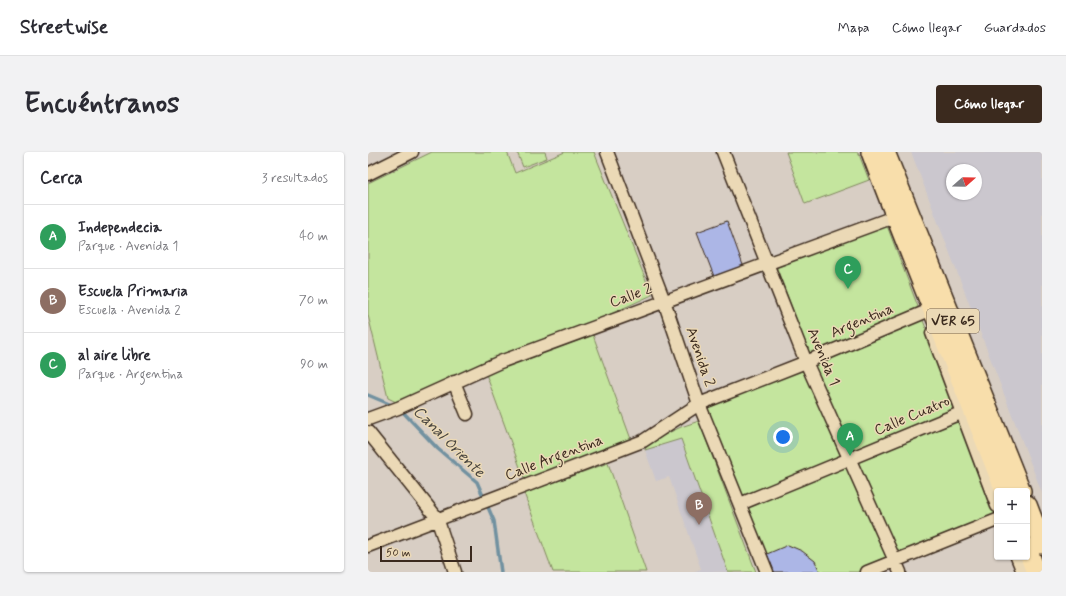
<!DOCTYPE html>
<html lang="es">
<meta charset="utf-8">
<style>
:root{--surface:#fff;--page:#f2f2f3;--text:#2b2b33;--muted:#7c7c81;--line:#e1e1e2;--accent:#3b2a1e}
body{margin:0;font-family:Mynerve,sans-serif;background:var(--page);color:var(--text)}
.controls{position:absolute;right:12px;bottom:12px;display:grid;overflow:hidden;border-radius:4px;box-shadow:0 1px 3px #0004}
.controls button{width:36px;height:36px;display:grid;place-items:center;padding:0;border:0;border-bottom:1px solid var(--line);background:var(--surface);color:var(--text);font:20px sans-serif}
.compass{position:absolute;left:578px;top:12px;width:36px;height:36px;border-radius:50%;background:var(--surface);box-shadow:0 1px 3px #0004;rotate:70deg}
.scale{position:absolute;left:12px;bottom:10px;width:92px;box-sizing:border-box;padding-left:4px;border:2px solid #3b2a1e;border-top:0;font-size:11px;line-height:14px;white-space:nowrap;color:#3b2a1e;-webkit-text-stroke:3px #ebd9b6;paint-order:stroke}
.you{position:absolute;left:415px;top:285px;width:14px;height:14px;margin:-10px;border:3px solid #fff;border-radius:50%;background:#1a73e8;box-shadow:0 0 0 6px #1a73e833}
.badge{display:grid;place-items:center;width:26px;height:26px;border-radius:50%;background:var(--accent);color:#fff;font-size:13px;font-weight:700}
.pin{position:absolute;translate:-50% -33px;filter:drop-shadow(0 1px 2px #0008)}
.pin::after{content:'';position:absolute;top:21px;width:14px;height:12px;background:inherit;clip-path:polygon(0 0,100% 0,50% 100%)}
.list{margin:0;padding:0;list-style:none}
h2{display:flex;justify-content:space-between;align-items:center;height:52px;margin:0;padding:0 16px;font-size:17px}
h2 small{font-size:13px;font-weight:400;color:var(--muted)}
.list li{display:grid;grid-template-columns:26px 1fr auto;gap:12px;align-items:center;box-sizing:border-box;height:64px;padding:0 16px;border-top:1px solid var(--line)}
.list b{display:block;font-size:15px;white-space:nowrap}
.list p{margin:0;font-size:13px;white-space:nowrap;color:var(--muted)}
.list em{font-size:13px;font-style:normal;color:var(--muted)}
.map{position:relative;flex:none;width:674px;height:420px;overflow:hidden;border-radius:4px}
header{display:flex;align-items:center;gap:24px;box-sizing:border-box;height:56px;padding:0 20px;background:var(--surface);border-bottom:1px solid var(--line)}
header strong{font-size:19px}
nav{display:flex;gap:22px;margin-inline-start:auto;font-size:14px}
.intro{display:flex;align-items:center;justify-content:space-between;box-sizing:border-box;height:96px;padding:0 24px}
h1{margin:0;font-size:28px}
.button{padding:10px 18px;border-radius:4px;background:var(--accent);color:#fff;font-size:14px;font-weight:700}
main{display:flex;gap:24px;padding:0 24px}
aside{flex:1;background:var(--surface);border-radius:4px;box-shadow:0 1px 3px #0004}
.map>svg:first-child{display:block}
.built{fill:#cbc7ce;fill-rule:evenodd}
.green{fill:#c4e59e;stroke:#80885e}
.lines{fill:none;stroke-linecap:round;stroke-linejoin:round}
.stream{stroke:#7191a0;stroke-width:3.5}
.building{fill:#acb6e6;stroke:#3b2a1e}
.street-casing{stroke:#3b2a1e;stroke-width:15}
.primary-casing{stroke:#3b2a1e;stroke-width:22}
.street{stroke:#ebd9b6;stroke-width:12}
.primary{stroke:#f8deab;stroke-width:19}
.labels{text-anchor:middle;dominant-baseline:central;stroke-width:3;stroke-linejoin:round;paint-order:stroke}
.shield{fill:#ebd9b6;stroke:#705e4c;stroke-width:1}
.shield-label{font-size:14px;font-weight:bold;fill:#3b2a1e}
.street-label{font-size:15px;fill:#3b2a1e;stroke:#ebd9b6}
.water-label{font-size:16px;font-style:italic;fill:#48443e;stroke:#ebd9b6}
</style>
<header>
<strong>Streetwise</strong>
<nav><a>Mapa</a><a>Cómo llegar</a><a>Guardados</a></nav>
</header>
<div class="intro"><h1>Encuéntranos</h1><a class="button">Cómo llegar</a></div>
<main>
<aside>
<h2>Cerca<small>3 resultados</small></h2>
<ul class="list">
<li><span class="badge" style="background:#2e9e5b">A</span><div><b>Independecia</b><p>Parque · Avenida 1</p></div><em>40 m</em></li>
<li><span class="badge" style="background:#8d6e63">B</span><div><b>Escuela Primaria</b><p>Escuela · Avenida 2</p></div><em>70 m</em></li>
<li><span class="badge" style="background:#2e9e5b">C</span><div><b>al aire libre</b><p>Parque · Argentina</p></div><em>90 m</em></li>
</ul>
</aside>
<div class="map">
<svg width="674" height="420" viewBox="0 0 674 420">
<rect width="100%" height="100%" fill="#d8cec4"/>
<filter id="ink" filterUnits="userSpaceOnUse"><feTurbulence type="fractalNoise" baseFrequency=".025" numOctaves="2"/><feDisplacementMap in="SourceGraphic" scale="8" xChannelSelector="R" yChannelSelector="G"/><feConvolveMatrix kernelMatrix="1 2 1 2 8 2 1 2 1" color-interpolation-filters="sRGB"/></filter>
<g filter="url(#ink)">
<path class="built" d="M543 0H674V341L576 86ZM584 18H608V42H584Z
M313 287 360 420H325L333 417 301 325 288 329 277 298Z"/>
<path class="green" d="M64 0H139L147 21 197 0H226L284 143 173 194 42 257 20 246 0 163V31Z
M149 0H177L179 6 155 15Z
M418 0H490L501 28 437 52Z
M518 71 552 160 442 203 408 114Z
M554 166 629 356V367L496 420H401L335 253Z
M225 183 264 290 157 329 118 222Z
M331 269 388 420H360L313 287 277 298 279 291 313 275Z
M240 311 278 420H185L156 341Z"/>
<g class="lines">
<path class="stream" d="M0 243 26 254
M33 258 70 297 109 330 126 369 133 420"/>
</g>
<path class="building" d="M359 69 376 116 347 127 329 80Z
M420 393 434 399 447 409 452 420H406L399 402Z"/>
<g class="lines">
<defs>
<path id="street" d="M239 0 296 149 331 252 399 420
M355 0 438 210 532 420
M0 22 44 0
M564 181 629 354
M86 230 99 262
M0 267 30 256 132 210 534 62
M0 280 69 366 87 420
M372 352 600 258
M0 394 275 289 331 252 438 210 557 160 568 149
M649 405 655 420
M499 420 629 368"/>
<path id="primary" d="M503 0C546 114 593 226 637 339
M517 0 653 339
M659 353 674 392
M659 396 668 420"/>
</defs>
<use href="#street" class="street-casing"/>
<use href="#primary" class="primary-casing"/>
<use href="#street" class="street"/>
<use href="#primary" class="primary"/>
</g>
</g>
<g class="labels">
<rect class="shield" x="559" y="157" width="52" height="24" rx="3"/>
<g class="shield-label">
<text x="585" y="169">VER 65</text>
</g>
<g class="street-label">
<text transform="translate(263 144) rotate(-20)">Calle 2</text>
<text transform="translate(494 169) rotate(-23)">Argentina</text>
<text transform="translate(332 205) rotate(71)">Avenida 2</text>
<text transform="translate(455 205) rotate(67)">Avenida 1</text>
<text transform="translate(544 264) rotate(-23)">Calle Cuatro</text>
<text transform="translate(186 306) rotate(-21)">Calle Argentina</text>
</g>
<g class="water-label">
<text transform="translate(81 290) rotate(45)">Canal Oriente</text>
</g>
</g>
</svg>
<div class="controls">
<button>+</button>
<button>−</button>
</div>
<svg class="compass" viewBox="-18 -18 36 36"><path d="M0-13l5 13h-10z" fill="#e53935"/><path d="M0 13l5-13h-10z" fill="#7c7c81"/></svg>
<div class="scale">50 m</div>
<div class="you"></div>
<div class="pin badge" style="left:482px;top:304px;background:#2e9e5b">A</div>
<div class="pin badge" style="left:331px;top:373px;background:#8d6e63">B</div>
<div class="pin badge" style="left:480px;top:137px;background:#2e9e5b">C</div>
</div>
</main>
